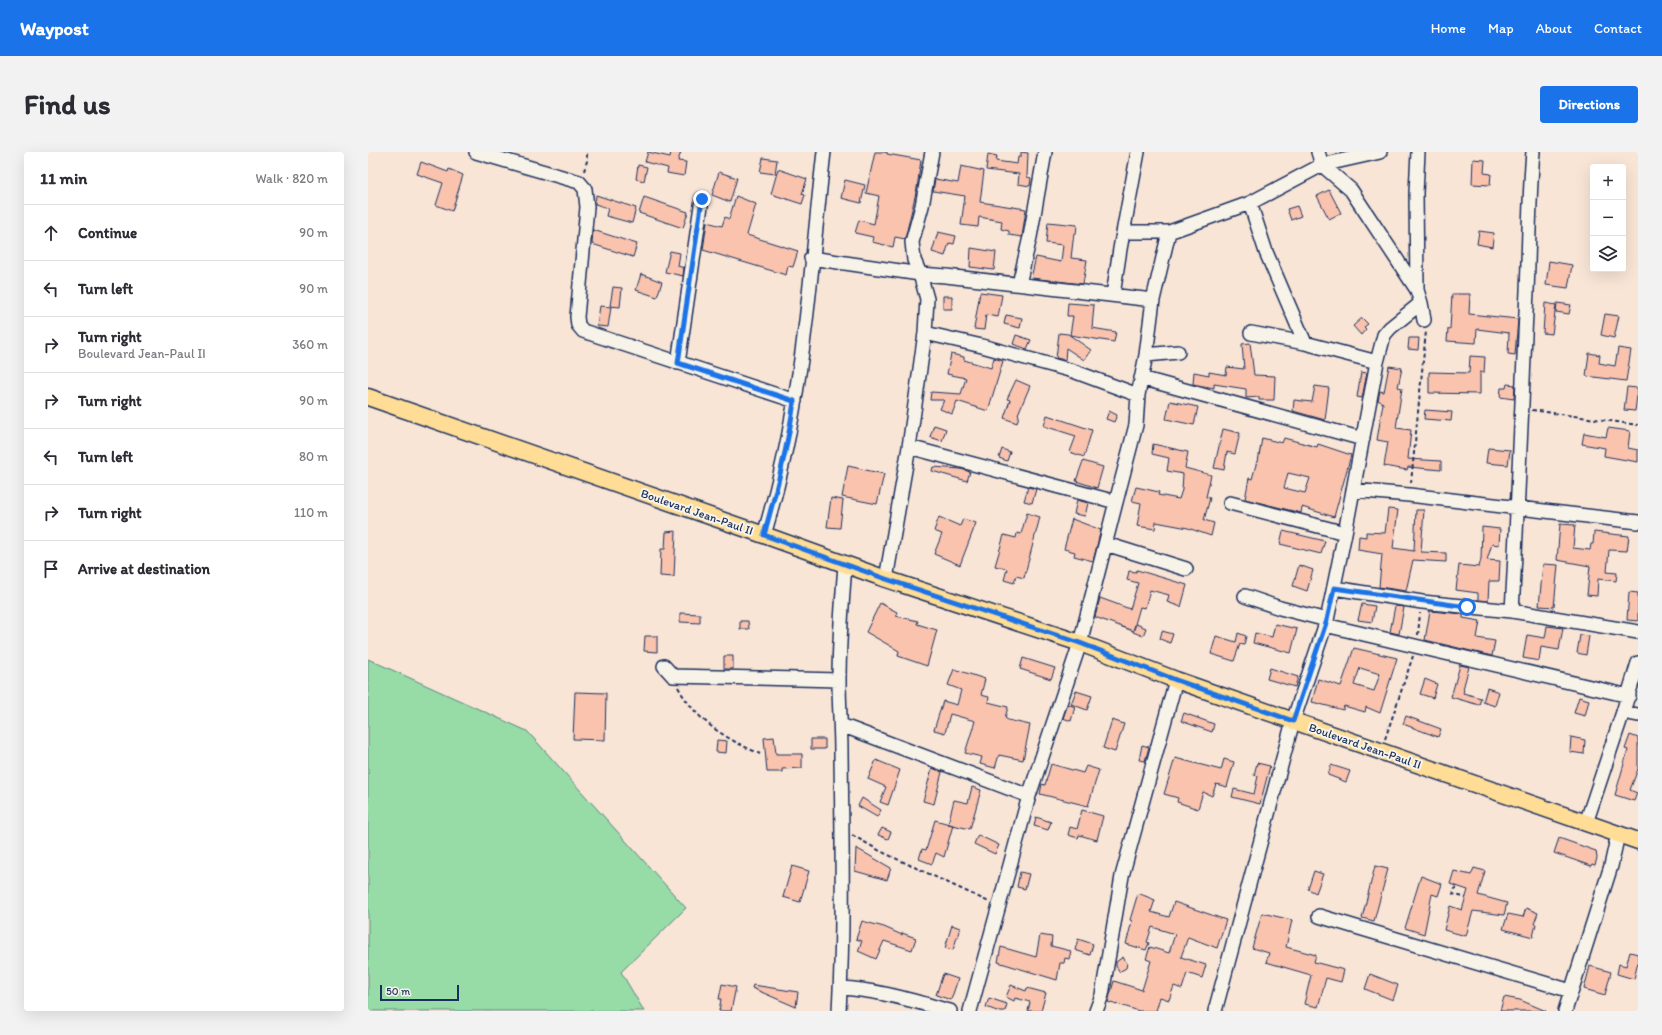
<!DOCTYPE html>
<meta charset="utf-8">
<style>
:root{--surface:#fff;--page:#f2f2f3;--text:#2b2b33;--muted:#7c7c81;--line:#e1e1e2;--accent:#1a73e8}
body{margin:0;font-family:Itim,sans-serif;background:var(--page);color:var(--text)}
.controls{position:absolute;right:12px;top:12px;display:grid;overflow:hidden;border-radius:4px;box-shadow:0 4px 16px #0002}
.controls button{width:36px;height:36px;display:grid;place-items:center;padding:0;border:0;border-bottom:1px solid var(--line);background:var(--surface);color:var(--text);font:20px sans-serif}
.scale{position:absolute;left:12px;bottom:10px;width:79px;box-sizing:border-box;padding-left:4px;border:2px solid #1b2f5e;border-top:0;font-size:11px;line-height:14px;white-space:nowrap;color:#1b2f5e;-webkit-text-stroke:3px #f7f3e8;paint-order:stroke}
.stop{position:absolute;width:12px;height:12px;margin:-9px;border:3px solid #1a73e8;border-radius:50%;background:#fff}
.stop.end{background:#1a73e8;border-color:#fff;box-shadow:0 1px 4px #0008}
.list{margin:0;padding:0;list-style:none}
h2{display:flex;justify-content:space-between;align-items:center;height:52px;margin:0;padding:0 16px;font-size:17px}
h2 small{font-size:13px;font-weight:400;color:var(--muted)}
.list li{display:grid;grid-template-columns:26px 1fr auto;gap:12px;align-items:center;box-sizing:border-box;height:56px;padding:0 16px;border-top:1px solid var(--line)}
.list b{display:block;font-size:15px;white-space:nowrap}
.list p{margin:0;font-size:13px;white-space:nowrap;color:var(--muted)}
.list em{font-size:13px;font-style:normal;color:var(--muted)}
.icon{flex:none;width:22px;height:22px;fill:none;stroke:currentColor;stroke-width:2;stroke-linecap:round;stroke-linejoin:round}
.map{position:relative;flex:none;width:1270px;height:859px;overflow:hidden;border-radius:4px}
header{display:flex;align-items:center;gap:24px;box-sizing:border-box;height:56px;padding:0 20px;background:var(--accent);color:#fff}
header strong{font-size:19px}
nav{display:flex;gap:22px;margin-inline-start:auto;font-size:14px}
.intro{display:flex;align-items:center;justify-content:space-between;box-sizing:border-box;height:96px;padding:0 24px}
h1{margin:0;font-size:28px}
.button{padding:10px 18px;border-radius:4px;background:var(--accent);color:#fff;font-size:14px;font-weight:700}
main{display:flex;gap:24px;padding:0 24px}
aside{flex:1;background:var(--surface);border-radius:4px;box-shadow:0 4px 16px #0002}
.map>svg:first-child{display:block}
.green{fill:#97dba7;stroke:#598582}
.building{fill:#fac3ad;stroke:#1b2f5e;fill-rule:evenodd}
.lines{fill:none;stroke-linecap:round;stroke-linejoin:round}
.minor-casing{stroke:#1b2f5e;stroke-width:16}
.major-casing{stroke:#1b2f5e;stroke-width:19}
.path{stroke:#1b2f5e;stroke-width:2;stroke-dasharray:4 3;stroke-linecap:butt}
.minor{stroke:#f7f3e8;stroke-width:13}
.major{stroke:#ffdd96;stroke-width:16}
.route{stroke:#1a73e8;stroke-width:5}
.labels{text-anchor:middle;dominant-baseline:central;stroke-width:4;stroke-linejoin:round;paint-order:stroke}
.street-label{font-size:12px;fill:#1b2f5e;stroke:#f7f3e8}
</style>
<header>
<strong>Waypost</strong>
<nav><a>Home</a><a>Map</a><a>About</a><a>Contact</a></nav>
</header>
<div class="intro"><h1>Find us</h1><a class="button">Directions</a></div>
<main>
<aside>
<h2>11 min<small>Walk · 820 m</small></h2>
<ul class="list">
<li><svg class="icon" aria-label="ahead" viewBox="0 0 24 24"><path d="M12 20V5M6 11l6-6 6 6"/></svg><div><b>Continue</b></div><em>90 m</em></li>
<li><svg class="icon" aria-label="left" viewBox="0 0 24 24"><path d="M17 20v-9H6M10 6l-5 5 5 5"/></svg><div><b>Turn left</b></div><em>90 m</em></li>
<li><svg class="icon" aria-label="right" viewBox="0 0 24 24"><path d="M7 20v-9h11M14 6l5 5-5 5"/></svg><div><b>Turn right</b><p>Boulevard Jean-Paul II</p></div><em>360 m</em></li>
<li><svg class="icon" aria-label="right" viewBox="0 0 24 24"><path d="M7 20v-9h11M14 6l5 5-5 5"/></svg><div><b>Turn right</b></div><em>90 m</em></li>
<li><svg class="icon" aria-label="left" viewBox="0 0 24 24"><path d="M17 20v-9H6M10 6l-5 5 5 5"/></svg><div><b>Turn left</b></div><em>80 m</em></li>
<li><svg class="icon" aria-label="right" viewBox="0 0 24 24"><path d="M7 20v-9h11M14 6l5 5-5 5"/></svg><div><b>Turn right</b></div><em>110 m</em></li>
<li><svg class="icon" aria-label="arrive" viewBox="0 0 24 24"><path d="M6 21V4h12l-3 4 3 4H6"/></svg><div><b>Arrive at destination</b></div></li>
</ul>
</aside>
<div class="map">
<svg width="1270" height="859" viewBox="0 0 1270 859">
<rect width="100%" height="100%" fill="#f8e5d6"/>
<filter id="ink" filterUnits="userSpaceOnUse"><feTurbulence type="fractalNoise" baseFrequency=".025" numOctaves="2"/><feDisplacementMap in="SourceGraphic" scale="8" xChannelSelector="R" yChannelSelector="G"/><feConvolveMatrix kernelMatrix="1 2 1 2 8 2 1 2 1" color-interpolation-filters="sRGB"/></filter>
<g filter="url(#ink)">
<path class="green" d="M0 507 159 579 318 756 253 820 276 859H0Z"/>
<path class="building" d="M280 0 302 5 303 0H313L310 9 318 10 316 24 299 21 300 16 277 10Z
M507 0H519V2L553 8 549 36 537 87 527 85 525 95 504 90 505 85 487 81 491 68 506 72 511 44 498 41Z
M653 0 660 1 659 25 663 26 662 34 650 32 651 22 618 18 620 2 629 4 628 9 649 12 650 5H653Z
M395 6 409 8 407 22 392 20Z
M1105 7 1117 8 1116 21 1123 22 1122 33 1104 32Z
M53 10 80 20 81 17 95 23 84 59 68 53 75 31 49 22Z
M270 13 279 15 276 29 268 27Z
M593 14 616 19 612 50 658 57 654 85 641 83V79L633 77 634 69 611 65 610 75 593 73 597 44 565 39 567 27 590 31Z
M410 17 439 27 434 42 437 43 434 52 403 42Z
M351 20 369 26 362 50 344 43Z
M477 28 497 33 493 51 473 46Z
M961 38 973 61 961 67 949 44Z
M228 43 268 56 264 71 238 64 240 56 227 52Z
M368 44 388 52 379 83 430 99 425 115 420 114 418 123 335 98 339 70 354 74 357 65 361 67Z
M276 45 320 60 315 76 271 61Z
M929 54 933 64 923 68 919 57Z
M680 70 709 73 708 82 706 81 703 106 719 108 715 132 663 126 668 105 693 110 695 93 678 91Z
M225 78 269 92 265 105 224 92Z
M1111 79 1126 81 1124 95 1109 92Z
M570 80 588 84 586 92 581 91 577 104 564 100Z
M603 96 628 100 626 118 602 115Z
M302 99 312 101 310 114 316 116 315 124 297 120Z
M1181 109 1204 113 1200 136 1178 133Z
M273 122 294 130 289 145 268 138Z
M245 135 254 136 252 155 242 154Z
M612 140 634 143 630 165 618 163 616 178 606 177Z
M1084 142H1102L1101 162 1150 167 1147 203 1140 202 1141 181 1109 177 1108 191 1079 189 1080 177H1082Z
M575 144H584V157H575Z
M700 151 726 153 724 176 748 180 746 190 702 183 705 164H699Z
M1177 151 1188 153 1184 182 1175 181Z
M1189 151 1203 153 1201 162 1188 160Z
M232 154 243 155 240 175 229 174Z
M1237 162 1251 164 1246 186 1233 183Z
M638 163 654 166 652 176 636 172Z
M994 166 1000 172 996 175 998 177 993 183 985 174Z
M691 181 700 182 723 198 716 208 698 196 697 208 688 206Z
M648 183 663 188 659 197 645 192Z
M1041 186H1051L1050 198 1040 197Z
M882 191 886 223 907 224 906 248H891V245L878 246V237L846 232V236L825 232 826 220 841 223V220L858 223 859 215 876 217 874 192Z
M1250 196 1263 198 1258 229 1218 224 1221 201 1232 203 1231 211 1247 214Z
M583 202 596 205V208L623 216 626 206 635 209 620 259 589 249 584 262 572 257 576 248H562L563 240 593 242 598 226 579 222Z
M1102 204 1117 205 1116 221 1112 220V242L1061 241V220L1101 221Z
M1021 214 1034 216 1030 235 1034 236 1028 276 1043 278 1040 307 1073 309V318L1040 315 1039 318 1016 314 1020 290 1009 288 1015 251 1010 248 1012 239 1016 240Z
M993 220 999 221 994 246 989 245Z
M648 228 662 234 650 262 651 263 649 271 636 266 642 248 639 247Z
M1139 232 1147 233 1146 247 1132 245 1133 236H1138Z
M947 234 961 236 957 268 925 259 926 248 944 250Z
M1259 235 1270 236 1267 259 1256 258Z
M802 249 830 255 826 273 798 267Z
M1057 258 1084 260 1083 269 1056 267Z
M741 259 749 263 746 270 738 267Z
M679 263 724 278 716 305 702 300 708 284 676 274Z
M566 273 578 277 574 289 562 285Z
M1240 276 1262 279 1260 296 1270 298V310L1236 304 1237 296 1214 292 1216 281 1238 285Z
M855 277 872 281 867 302 859 300 856 318 846 316Z
M894 286 914 291 916 286 949 295 950 292 983 303 966 365 934 355 933 361 877 347 881 326 884 327 889 309 890 310ZM920 321 942 326 937 341 916 336Z
M785 292 820 300 817 316 843 323 838 345 842 346 836 368 846 371 843 384 820 376 788 370 787 377 769 374 773 351 764 349 768 335 791 340 790 343 811 347 814 338 815 322 799 319 801 306 784 302Z
M1120 296 1142 298 1140 313 1118 311Z
M634 297 642 300 639 309 631 306Z
M715 309 735 315 729 336 708 329Z
M480 314 516 322 509 352 474 345Z
M565 315 593 317 602 320 599 329 564 319Z
M660 335 668 337 664 351 656 349Z
M463 346 475 348 472 376 459 375Z
M709 348 720 351 717 364 706 362Z
M1020 357 1030 358 1025 396 1046 399 1048 358H1056L1053 400 1078 401V410L1045 408 1038 439 1011 435 1014 402 990 398 991 384 998 385V380L1017 381Z
M659 361 672 365 656 426 648 424 646 431 636 428 639 417 627 414 636 383 648 386 649 381 653 382Z
M571 365 592 374 595 367 608 371 592 413 566 402 574 382 566 379Z
M704 367 733 378 725 409 706 404 707 400 696 397Z
M1192 372 1207 373 1205 396 1222 398 1223 392H1225L1226 380 1261 384 1259 399 1241 398 1239 420 1249 421 1248 429 1230 427 1229 444 1219 443 1222 414 1189 408Z
M1114 375 1132 377 1131 393 1124 392 1119 408 1132 409 1131 429H1121L1120 449 1110 448V441L1088 438 1091 413 1111 415 1113 407Z
M308 379 306 425 292 424 293 397H297L298 380Z
M915 379 957 389 953 402 912 392Z
M1175 412 1190 413 1186 455 1171 454Z
M931 413 945 418 939 439 925 434Z
M769 418 819 433 813 455 799 450 801 443 782 438 777 456 772 455 765 479 727 465 732 446 762 457 770 431 759 428 761 419 768 420Z
M1261 440 1270 441V469L1259 468Z
M512 451 529 460 528 464 550 469 549 472 569 478 559 514 530 504 531 499 498 480Z
M994 452 1007 454 1004 470 990 468Z
M1027 454 1036 455 1031 482 1022 480Z
M1062 459 1095 462V466L1112 469 1109 486 1127 489 1124 504 1057 488Z
M312 461 332 462V471L312 470Z
M372 469H380L381 477H372Z
M768 472 778 476 775 484 765 480Z
M907 472 929 477 923 501 885 491 887 481 904 485Z
M1179 474 1195 476 1191 498 1173 495 1171 509 1155 506 1159 483 1177 486Z
M794 479 805 482 802 491 792 487Z
M870 481 878 484 876 493 872 492 866 509 843 502 848 484 868 490Z
M1212 483 1221 484 1218 503 1209 501Z
M277 484H289V500L276 499Z
M986 496 1029 506 1012 561 998 555 997 560 976 554 975 558 944 550 950 527 973 534ZM992 516 1012 522 1006 539 986 533Z
M356 504H365V517H356Z
M655 506 687 516 683 527 652 517Z
M1092 513 1101 515 1095 537 1096 538 1095 541 1113 546 1111 553 1083 545Z
M902 516 930 525 927 535 899 527Z
M586 517 617 527 613 543 621 545 620 550 640 555 637 566 640 568 662 573 655 608 631 603 627 616 612 612 614 605 597 601 607 569 582 562 577 581 566 578 575 549 589 553 593 538 580 533Z
M1057 527 1069 532 1065 546 1052 542Z
M1119 536 1131 540 1127 554 1115 550Z
M708 539 724 544 719 558 703 552Z
M207 540 238 541 237 588 205 587Z
M1211 545 1221 548 1217 564 1206 561Z
M700 552 707 555 703 569 695 566Z
M816 561 846 572 844 580 813 569Z
M1038 564 1073 577 1070 585 1035 572Z
M744 568 756 572 747 600 735 596Z
M1262 583 1270 586V617L1262 638 1269 641 1266 649 1247 643 1260 598 1257 597Z
M406 585 408 602H434V616L414 617V620H399L396 586Z
M1203 585 1217 588 1216 602 1202 600Z
M443 587H457V597H443Z
M349 588 359 589 358 601 348 600Z
M774 593 781 595 777 609 771 608Z
M807 606 853 618 856 607 866 610 859 635 848 632 844 644 835 640 830 657 809 650 810 646 796 642Z
M508 608 532 618 520 653 512 650 518 635 500 627Z
M889 611 902 614 892 652 864 645 866 637 886 642 890 624 886 623Z
M683 612 715 621 718 614 731 618 720 654 672 642 674 632 677 633Z
M963 613 982 619 978 630 960 623Z
M564 616 574 620 566 652 555 649Z
M604 635 613 638 602 677 580 672 586 648 600 651Z
M494 646 513 658 509 665 490 654Z
M714 658 735 664 729 688 711 683 710 686 700 683 702 675 709 677Z
M668 665 683 670 680 678 666 674Z
M567 668 585 673 576 705 568 701 564 712 551 707 554 697 558 698Z
M514 676 523 680 520 687 510 683Z
M610 683 631 693 627 702 606 692Z
M1191 686 1228 699 1229 706 1227 713 1224 712 1223 714 1186 701Z
M488 696 523 716 519 728 487 719Z
M424 714 441 719 432 750 415 745Z
M1007 714 1020 717 1006 769 994 766Z
M1106 716 1117 719 1110 743 1139 751 1136 763 1105 759 1098 784 1076 778 1082 754 1094 758 1100 738 1082 732 1086 719 1103 723Z
M946 719 955 722 948 741 940 737Z
M652 720 661 722 657 737 649 735Z
M1053 724 1074 732 1070 744 1064 742 1056 782 1037 776Z
M770 741 787 748 783 760 801 765 806 750 858 768 849 796 820 785 813 805 838 813 834 826 819 821 814 837 806 834 801 848 792 845 788 859H771L749 852V853L740 850 746 829 774 838 783 809 778 807 782 795 801 801 807 782 784 775 779 790 781 791 778 798 758 792 764 769 762 768Z
M1158 756 1170 761 1166 772H1168L1165 785 1135 777 1140 762 1155 765Z
M894 761 924 768 918 795 948 803 946 810 976 818 973 830 958 826 950 855 936 852 943 823 898 810 901 801 884 796Z
M494 769 516 775 534 783V781L548 786 544 798 516 789 508 807 490 799 494 789 488 787Z
M584 773 592 776 585 798 577 796Z
M672 783 684 785 683 794 703 799 701 807 697 806 696 811H692L689 828 630 810 633 795 668 805Z
M710 787 725 792 722 803 707 798Z
M1262 800 1270 802V810L1266 827 1249 822 1251 812 1258 814Z
M755 805 759 811 758 816 751 820 748 814V810Z
M1222 814 1243 820 1237 843 1216 837Z
M575 822 590 827 583 848 568 843Z
M1002 822 1030 833 1025 848 997 837Z
M354 832 368 835 363 859H351L353 847H351Z
M385 833 430 840 428 855 384 836Z
M643 833 658 839 659 836 678 841 673 859H660L662 850 647 846 646 849 638 845Z
M1136 845 1152 848 1178 859H1132Z
M621 846 639 852 637 859H629L618 855Z"/>
<g class="lines">
<defs>
<path id="minor" d="M108 0 211 30 217 37 219 55 209 165 210 173 215 179 427 249
M950 0 954 13 983 38 1049 138
M1050 0 1048 41 1049 138 1053 151 1056 168
M882 51 898 100 937 191
M756 80H801L882 51 954 13 1012 0
M443 106 552 122
M552 122 546 108 544 90 554 54 564 0
M651 132 662 85 677 0
M745 143 752 97 770 0
M557 181 614 194 705 219 770 243
M883 181 937 191 1009 210
M778 203 810 200
M310 211 334 47
M773 226 995 287
M541 295 748 350 712 491 661 644 602 859
M985 338 1041 343 1270 370
M748 350 768 273 770 243 778 203 785 148 801 80
M862 351 977 381
M396 383C408 342 418 301 425 259 440 174 446 86 456 0
M738 392 818 417
M518 427 541 295 557 181 559 147 552 122 578 124 785 148
M966 436 1054 450 1144 459 1270 480
M877 444 912 456 959 468
M1144 459C1150 353 1154 246 1159 139 1161 93 1161 46 1165 0
M957 473 1261 544
M296 514 305 524 471 528
M1255 560 1270 563
M473 573 661 644
M1218 671 1255 560 1270 511
M951 764 1203 839
M472 836C511 838 545 849 582 859
M471 859C476 773 474 687 473 601 473 577 471 552 471 528 471 490 474 451 477 413
M728 859 734 843 754 724 808 528
M847 859 925 569 959 468 977 381 1009 210 1016 183 1022 176 1053 151
M1197 859 1243 714 1250 682"/>
<path id="major" d="M0 245 396 383 518 427 712 491 808 528 1270 689"/>
</defs>
<use href="#minor" class="minor-casing"/>
<use href="#major" class="major-casing"/>
<path class="path" d="M216 19 219 9V0
M1164 258 1270 273
M1043 331 1058 179
M1050 483 1052 461
M310 535C329 570 357 586 392 602
M1017 587 1045 504
M484 683 512 699 621 750
M1088 734 1085 742 1098 746"/>
<use href="#minor" class="minor"/>
<use href="#major" class="major"/>
</g>
</g>
<g class="lines" filter="url(#ink)">
<path class="route" d="M334 47 310 211 426 249C420 295 408 339 396 383L518 427 712 491 808 528 925 569 959 468 966 436 1099 455"/>
</g>
<g class="labels">
<g class="street-label">
<text transform="translate(329 360) rotate(19)">Boulevard Jean-Paul II</text>
<text transform="translate(997 594) rotate(19)">Boulevard Jean-Paul II</text>
</g>
</g>
</svg>
<div class="controls">
<button>+</button>
<button>−</button>
<button><svg class="icon" aria-label="layers" viewBox="0 0 24 24"><path d="M12 4l9 5-9 5-9-5zM3 14l9 5 9-5"/></svg></button>
</div>
<div class="scale">50 m</div>
<div class="stop" style="left:1099px;top:455px"></div>
<div class="stop end" style="left:334px;top:47px"></div>
</div>
</main>
